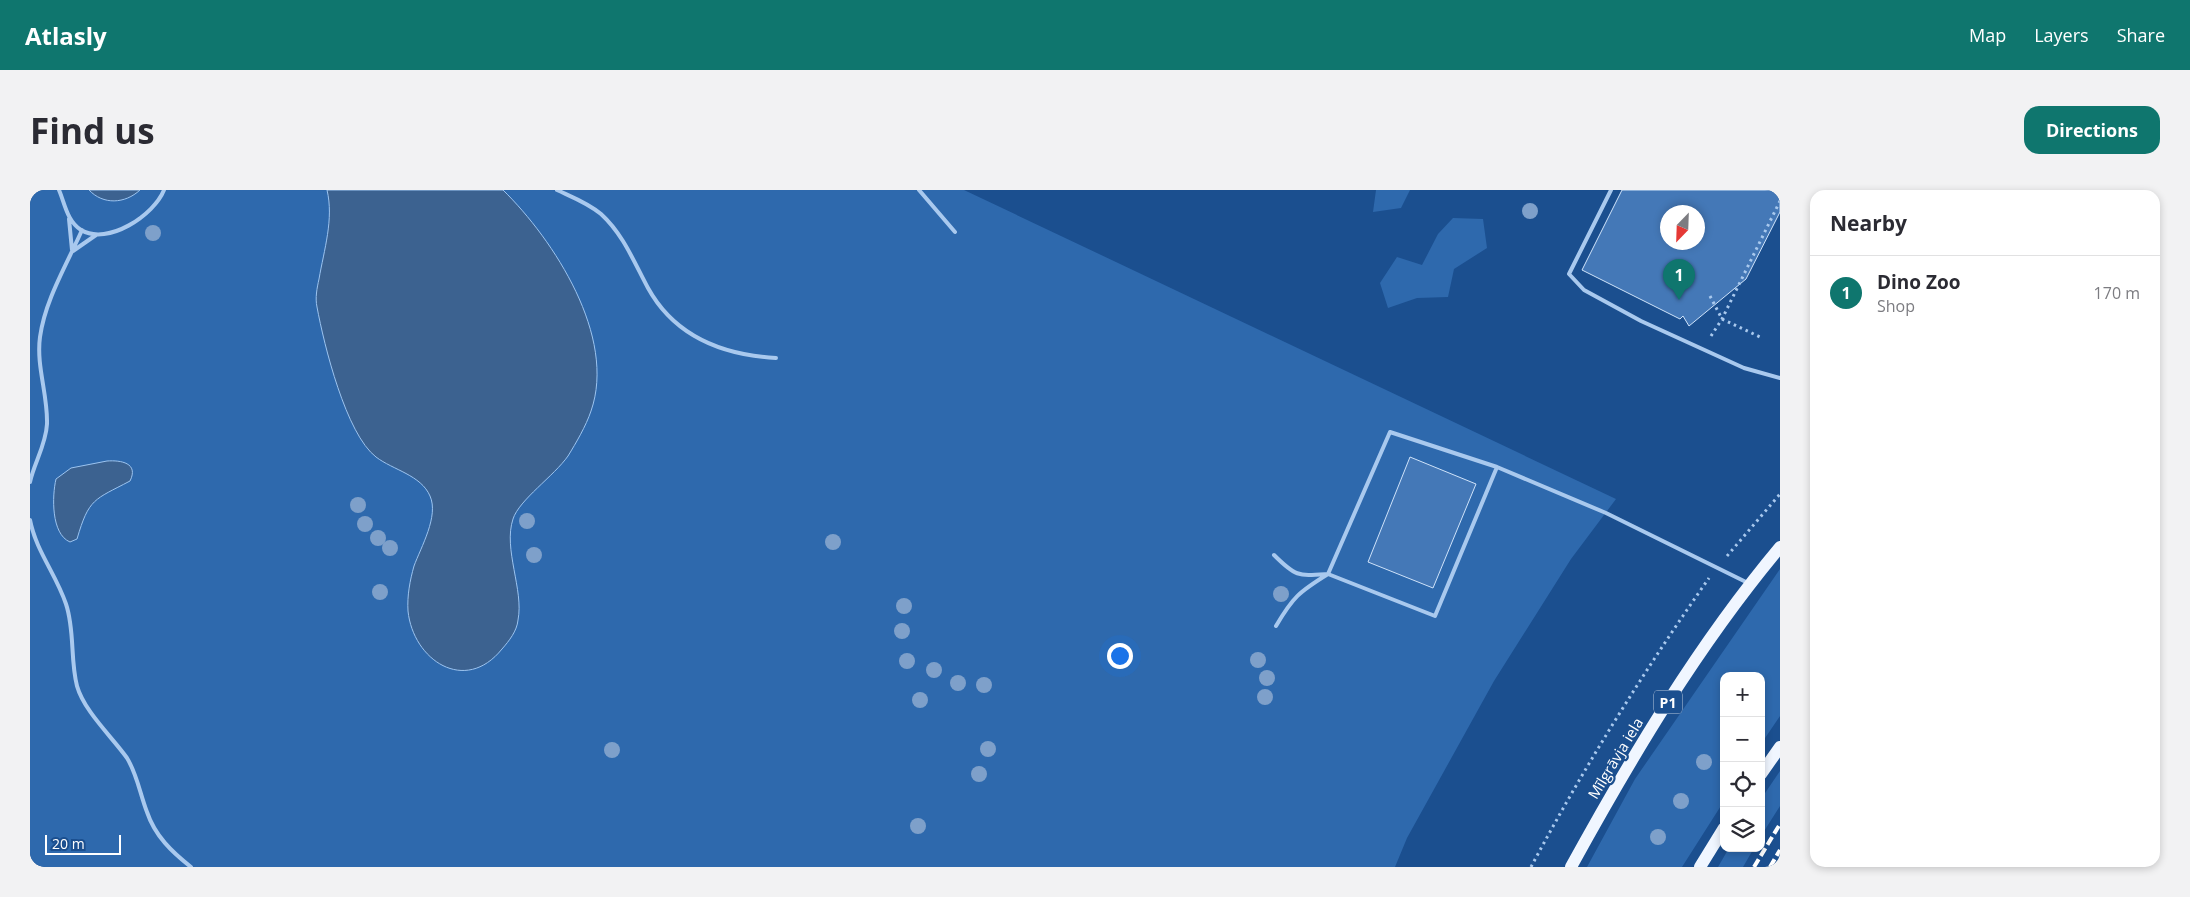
<!DOCTYPE html>
<meta charset="utf-8">
<style>
:root{--surface:#fff;--page:#f2f2f3;--text:#2b2b33;--muted:#7c7c81;--line:#e1e1e2;--accent:#0f766e}
body{margin:0;font-family:"Open Sans",sans-serif;background:var(--page);color:var(--text)}
.controls{position:absolute;right:15px;bottom:15px;display:grid;overflow:hidden;border-radius:10px;box-shadow:0 2px 8px #0003}
.controls button{width:45px;height:45px;display:grid;place-items:center;padding:0;border:0;border-bottom:1px solid var(--line);background:var(--surface);color:var(--text);font:25px sans-serif}
.compass{position:absolute;left:1630px;top:15px;width:45px;height:45px;border-radius:50%;background:var(--surface);box-shadow:0 2px 8px #0003;rotate:203deg}
.scale{position:absolute;left:15px;bottom:12px;width:76px;box-sizing:border-box;padding-left:5px;border:2px solid #fff;border-top:0;font-size:14px;line-height:18px;white-space:nowrap;color:#fff;-webkit-text-stroke:4px #1b4f8f;paint-order:stroke}
.you{position:absolute;left:1089px;top:465px;width:18px;height:18px;margin:-12px;border:4px solid #fff;border-radius:50%;background:#1a73e8;box-shadow:0 0 0 8px #1a73e833}
.badge{display:grid;place-items:center;width:32px;height:32px;border-radius:50%;background:var(--accent);color:#fff;font-size:16px;font-weight:700}
.pin{position:absolute;translate:-50% -41px;filter:drop-shadow(0 1px 2px #0008)}
.pin::after{content:'';position:absolute;top:26px;width:18px;height:15px;background:inherit;clip-path:polygon(0 0,100% 0,50% 100%)}
.list{margin:0;padding:0;list-style:none}
h2{display:flex;justify-content:space-between;align-items:center;height:65px;margin:0;padding:0 20px;font-size:21px}
h2 small{font-size:16px;font-weight:400;color:var(--muted)}
.list li{display:grid;grid-template-columns:32px 1fr auto;gap:15px;align-items:center;box-sizing:border-box;height:75px;padding:0 20px;border-top:1px solid var(--line)}
.list b{display:block;font-size:19px;white-space:nowrap}
.list p{margin:0;font-size:16px;white-space:nowrap;color:var(--muted)}
.list em{font-size:16px;font-style:normal;color:var(--muted)}
.icon{flex:none;width:28px;height:28px;fill:none;stroke:currentColor;stroke-width:2;stroke-linecap:round;stroke-linejoin:round}
.map{position:relative;flex:none;width:1750px;height:677px;overflow:hidden;border-radius:15px}
header{display:flex;align-items:center;gap:30px;box-sizing:border-box;height:70px;padding:0 25px;background:var(--accent);color:#fff}
header strong{font-size:24px}
nav{display:flex;gap:28px;margin-inline-start:auto;font-size:18px}
.intro{display:flex;align-items:center;justify-content:space-between;box-sizing:border-box;height:120px;padding:0 30px}
h1{margin:0;font-size:35px}
.button{padding:12px 22px;border-radius:15px;background:var(--accent);color:#fff;font-size:18px;font-weight:700}
main{display:flex;gap:30px;padding:0 30px}
aside{flex:1;background:var(--surface);border-radius:15px;box-shadow:0 2px 8px #0003}
.map>svg:first-child{display:block}
.green{fill:#2e69ad}
.water{fill:#3c6290;stroke:#9cc4f0}
.building{fill:#4478b7;stroke:#cfe3fa;fill-rule:evenodd}
.lines{fill:none;stroke-linecap:round;stroke-linejoin:round}
.path{stroke:#a9c9ee;stroke-width:3;stroke-dasharray:2.5 4;stroke-linecap:butt}
.service{stroke:#a9c9ee;stroke-width:4}
.primary{stroke:#f0f6ff;stroke-width:12}
.rail{stroke:#fff;stroke-width:4;stroke-dasharray:9 4;stroke-linecap:butt}
.tree{fill:#7ea0ca}
.labels{text-anchor:middle;dominant-baseline:central;stroke-width:4.5;stroke-linejoin:round;paint-order:stroke}
.shield{fill:#1b4f8f;stroke:#bbcadd;stroke-width:1}
.shield-label{font-size:14px;font-weight:bold;fill:#fff}
.street-label{font-size:15px;fill:#fff;stroke:#1b4f8f}
</style>
<header>
<strong>Atlasly</strong>
<nav><a>Map</a><a>Layers</a><a>Share</a></nav>
</header>
<div class="intro"><h1>Find us</h1><a class="button">Directions</a></div>
<main>
<div class="map">
<svg width="1750" height="677" viewBox="0 0 1750 677">
<rect width="100%" height="100%" fill="#1b4f8f"/>
<path class="green" d="M0 0H934L1586 309 1541 369 1464 491 1377 648 1365 677H0Z
M1346 0H1380L1371 18 1343 22Z
M1423 28 1453 29 1457 58 1424 79 1418 107 1387 108 1358 118 1350 93 1367 67 1392 75 1408 44Z
M1750 379V526L1731 554V486H1694V611L1652 677H1557L1605 589Z
M1750 581V616L1731 646V609Z
M1699 658H1724L1713 677H1688Z"/>
<path class="water" d="M59 0H110C95 14 73 15 59 0Z
M297 0H473C524 50 587 147 561 221 556 236 546 253 538 266 524 286 489 310 483 329 473 359 494 400 488 430 487 441 479 451 472 459 435 505 383 470 378 421 377 406 380 390 384 376 391 357 409 326 400 306 391 285 363 280 346 267 316 244 294 155 287 117 285 108 287 98 289 89 294 60 304 29 297 0Z
M77 271C91 270 109 273 100 291 64 310 59 308 47 349L40 352C21 344 22 306 26 289L41 278Z"/>
<path class="building" d="M1592 0H1750V22L1716 89 1659 136 1653 126 1650 129 1552 80ZM1638 22H1668V52H1638Z
M1380 267 1446 294 1403 398 1338 372Z"/>
<g class="lines">
<path class="path" d="M1680 106 1692 129 1730 147
M1681 146 1692 129 1750 11
M1697 366 1750 304
M1501 677C1554 577 1614 481 1679 388"/>
<path class="service" d="M29 0C35 14 37 31 51 40 78 56 124 25 134 0
M527 0C542 7 558 13 571 24 593 44 604 72 618 98 645 147 693 165 746 168
M889 0 925 42
M1581 0 1539 84 1554 100 1611 131 1714 178 1750 188
M39 29 42 60
M43 61 66 45
M1467 277 1405 426 1298 384 1360 242 1467 277 1576 323 1718 393
M0 292C4 273 16 255 17 234 18 205 6 176 10 147 15 110 37 74 52 40
M0 330C6 361 26 384 36 414 45 441 40 469 47 496 54 521 82 547 97 568 107 584 110 604 117 622 125 646 142 662 161 677
M1244 365C1266 387 1268 386 1298 384 1269 402 1263 407 1246 436"/>
<path class="primary" d="M1731 584 1750 557
M1541 677C1602 566 1668 455 1750 357
M1670 677 1694 638"/>
<path class="rail" d="M1724 677 1750 634
M1740 677 1750 660"/>
</g>
<g class="tree">
<circle cx="1500" cy="21" r="8"/>
<circle cx="123" cy="43" r="8"/>
<circle cx="328" cy="315" r="8"/>
<circle cx="497" cy="331" r="8"/>
<circle cx="335" cy="334" r="8"/>
<circle cx="348" cy="348" r="8"/>
<circle cx="803" cy="352" r="8"/>
<circle cx="360" cy="358" r="8"/>
<circle cx="504" cy="365" r="8"/>
<circle cx="350" cy="402" r="8"/>
<circle cx="1251" cy="404" r="8"/>
<circle cx="874" cy="416" r="8"/>
<circle cx="872" cy="441" r="8"/>
<circle cx="1228" cy="470" r="8"/>
<circle cx="877" cy="471" r="8"/>
<circle cx="904" cy="480" r="8"/>
<circle cx="1237" cy="488" r="8"/>
<circle cx="928" cy="493" r="8"/>
<circle cx="954" cy="495" r="8"/>
<circle cx="1235" cy="507" r="8"/>
<circle cx="890" cy="510" r="8"/>
<circle cx="958" cy="559" r="8"/>
<circle cx="582" cy="560" r="8"/>
<circle cx="1674" cy="572" r="8"/>
<circle cx="949" cy="584" r="8"/>
<circle cx="1651" cy="611" r="8"/>
<circle cx="888" cy="636" r="8"/>
<circle cx="1628" cy="647" r="8"/>
</g>
<g class="labels">
<rect class="shield" x="1624" y="500.5" width="28" height="23" rx="4"/>
<g class="shield-label">
<text x="1638" y="512">P1</text>
</g>
<g class="street-label">
<text transform="translate(1585 568) rotate(-59)">Mīlgrāvja iela</text>
</g>
</g>
</svg>
<div class="controls">
<button>+</button>
<button>−</button>
<button><svg class="icon" aria-label="locate" viewBox="0 0 24 24"><circle cx="12" cy="12" r="6"/><path d="M12 2v4M12 18v4M2 12h4M18 12h4"/></svg></button>
<button><svg class="icon" aria-label="layers" viewBox="0 0 24 24"><path d="M12 4l9 5-9 5-9-5zM3 14l9 5 9-5"/></svg></button>
</div>
<svg class="compass" viewBox="-18 -18 36 36"><path d="M0-13l5 13h-10z" fill="#e53935"/><path d="M0 13l5-13h-10z" fill="#7c7c81"/></svg>
<div class="scale">20 m</div>
<div class="you"></div>
<div class="pin badge" style="left:1649px;top:110px">1</div>
</div>
<aside>
<h2>Nearby<small></small></h2>
<ul class="list">
<li><span class="badge">1</span><div><b>Dino Zoo</b><p>Shop</p></div><em>170 m</em></li>
</ul>
</aside>
</main>
